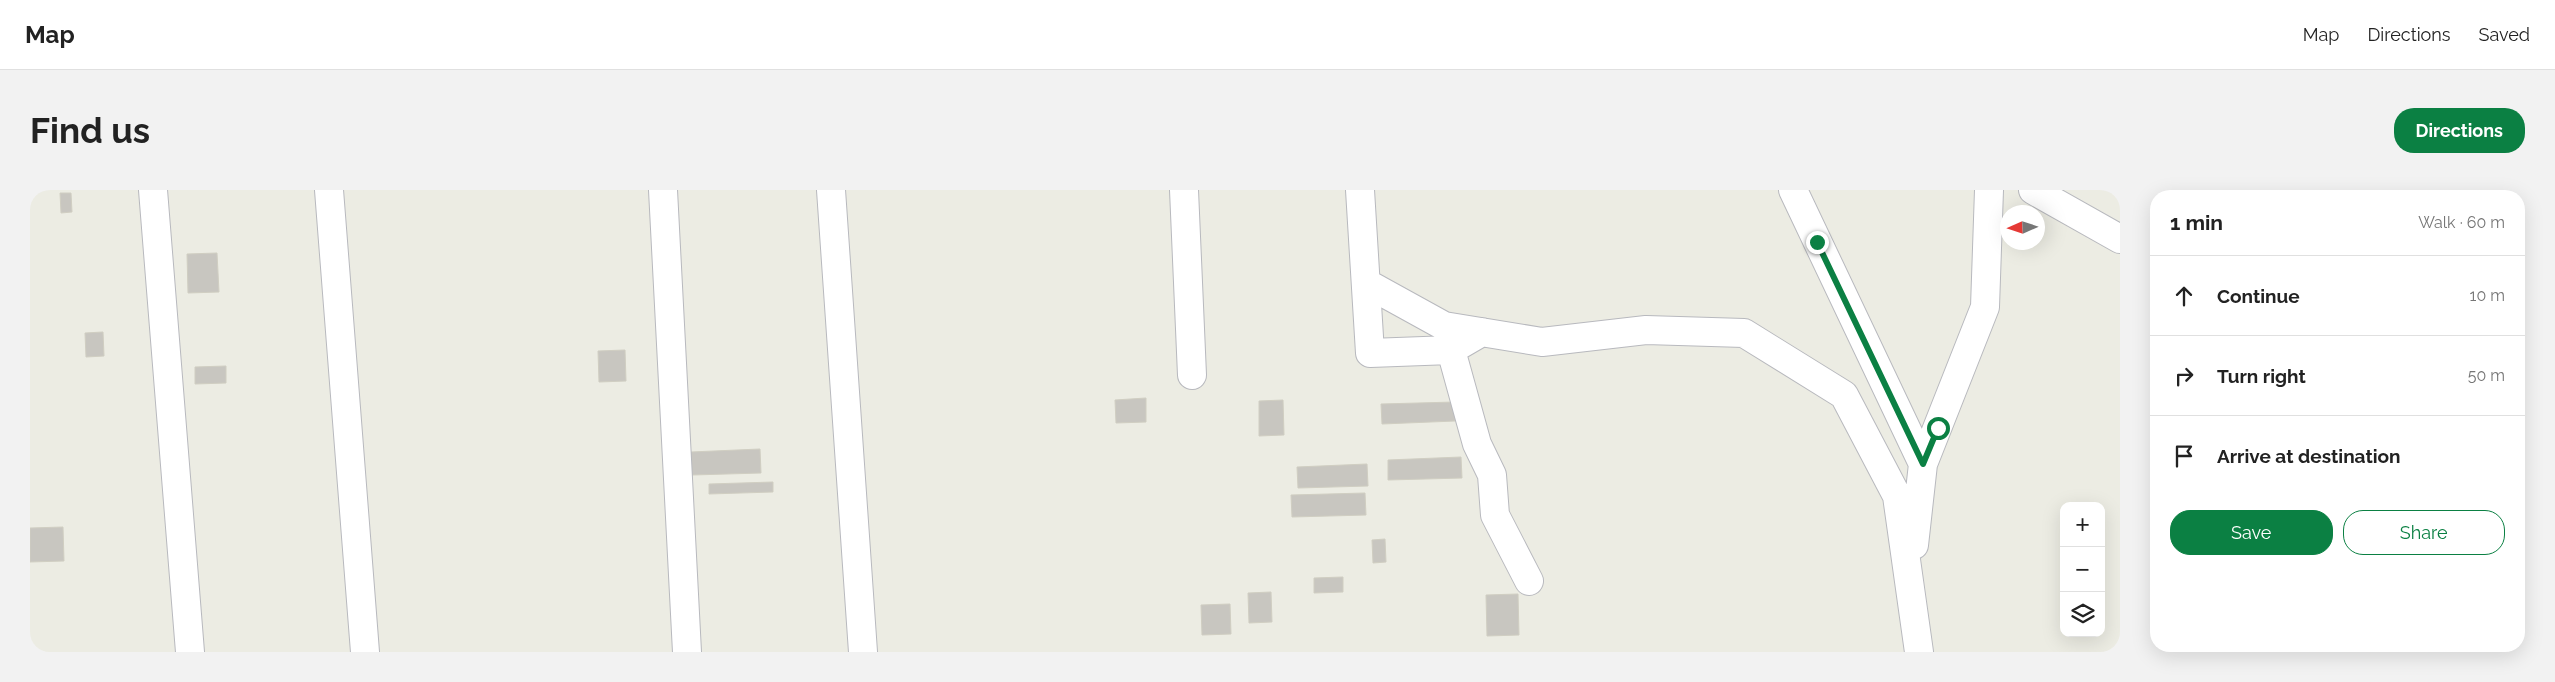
<!DOCTYPE html>
<meta charset="utf-8">
<style>
:root{--surface:#fff;--page:#f2f2f2;--text:#222;--muted:#767676;--line:#e0e0e0;--accent:#0b8043}
body{margin:0;font-family:Raleway,sans-serif;background:var(--page);color:var(--text)}
.controls{position:absolute;right:15px;bottom:15px;display:grid;overflow:hidden;border-radius:10px;box-shadow:0 5px 20px #0002}
.controls button{width:45px;height:45px;display:grid;place-items:center;padding:0;border:0;border-bottom:1px solid var(--line);background:var(--surface);color:var(--text);font:25px sans-serif}
.compass{position:absolute;left:1970px;top:15px;width:45px;height:45px;border-radius:50%;background:var(--surface);box-shadow:0 5px 20px #0002;rotate:267deg}
.stop{position:absolute;width:15px;height:15px;margin:-11px;border:4px solid #0b8043;border-radius:50%;background:#fff}
.stop.end{background:#0b8043;border-color:#fff;box-shadow:0 1px 5px #0008}
.list{margin:0;padding:0;list-style:none}
h2{display:flex;justify-content:space-between;align-items:center;height:65px;margin:0;padding:0 20px;font-size:21px}
h2 small{font-size:16px;font-weight:400;color:var(--muted)}
.list li{display:grid;grid-template-columns:32px 1fr auto;gap:15px;align-items:center;box-sizing:border-box;height:80px;padding:0 20px;border-top:1px solid var(--line)}
.list b{display:block;font-size:19px;white-space:nowrap}
.list em{font-size:16px;font-style:normal;color:var(--muted)}
.actions{display:flex;gap:10px;padding:15px 20px}
.actions a{flex:1;padding:11px 0;border:1px solid var(--accent);border-radius:20px;text-align:center;font-size:18px;color:var(--accent)}
.actions .main{background:var(--accent);color:#fff}
.icon{flex:none;width:28px;height:28px;fill:none;stroke:currentColor;stroke-width:2;stroke-linecap:round;stroke-linejoin:round}
.map{position:relative;flex:none;width:2090px;height:462px;overflow:hidden;border-radius:20px}
header{display:flex;align-items:center;gap:30px;box-sizing:border-box;height:70px;padding:0 25px;background:var(--surface);border-bottom:1px solid var(--line)}
header strong{font-size:24px}
nav{display:flex;gap:28px;margin-inline-start:auto;font-size:18px}
.intro{display:flex;align-items:center;justify-content:space-between;box-sizing:border-box;height:120px;padding:0 30px}
h1{margin:0;font-size:35px}
.button{padding:12px 22px;border-radius:20px;background:var(--accent);color:#fff;font-size:18px;font-weight:700}
main{display:flex;gap:30px;padding:0 30px}
aside{flex:1;background:var(--surface);border-radius:20px;box-shadow:0 5px 20px #0002}
.map>svg:first-child{display:block}
.building{fill:#c8c6c0;stroke:#d0cec2}
.lines{fill:none;stroke-linecap:round;stroke-linejoin:round}
.street-casing{stroke:#b8b9be;stroke-width:30}
.street{stroke:#fff;stroke-width:28}
.route{stroke:#0b8043;stroke-width:6}
</style>
<header>
<strong>Map</strong>
<nav><a>Map</a><a>Directions</a><a>Saved</a></nav>
</header>
<div class="intro"><h1>Find us</h1><a class="button">Directions</a></div>
<main>
<div class="map">
<svg width="2090" height="462" viewBox="0 0 2090 462">
<rect width="100%" height="100%" fill="#ecece3"/>
<path class="building" d="M30 3H41L42 22 31 23Z
M187 63 189 102 158 103 157 64Z
M73 142 74 166 56 167 55 143Z
M595 160 596 191 569 192 568 161Z
M196 176V193L165 194V177Z
M1116 208V232L1086 233 1085 210Z
M1253 210 1254 245 1229 246V211Z
M1425 212V231L1352 234 1351 214Z
M730 259 731 283 662 285 661 262Z
M1431 267 1432 288 1358 290V270Z
M1337 274 1338 296 1268 298 1267 277Z
M743 292V302L679 304V294Z
M1335 303 1336 325 1262 327 1261 305Z
M33 337 34 371 0 372V338Z
M1355 349 1356 372 1343 373 1342 350Z
M1313 387V402L1284 403V388Z
M1241 402 1242 432 1219 433 1218 403Z
M1488 404 1489 445 1457 446 1456 405Z
M1200 414 1201 444 1172 445 1171 415Z"/>
<g class="lines">
<defs>
<path id="street" d="M123 0 160 462
M299 0 335 462
M633 0 657 462
M801 0 833 462
M1154 0 1162 185
M1330 0 1340 163 1421 160 1452 142
M1763 0 1893 274
M2003 0 2090 49
M1336 93 1414 136 1512 152 1616 140 1714 143 1814 205 1867 306 1889 462
M1421 160 1447 254 1462 285 1465 325 1499 391
M1884 355 1893 274 1955 117 1959 0"/>
</defs>
<use href="#street" class="street-casing"/>
<use href="#street" class="street"/>
</g>
<g class="lines">
<path class="route" d="M1787 52 1893 274 1908 238"/>
</g>
</svg>
<div class="controls">
<button>+</button>
<button>−</button>
<button><svg class="icon" aria-label="layers" viewBox="0 0 24 24"><path d="M12 4l9 5-9 5-9-5zM3 14l9 5 9-5"/></svg></button>
</div>
<svg class="compass" viewBox="-18 -18 36 36"><path d="M0-13l5 13h-10z" fill="#e53935"/><path d="M0 13l5-13h-10z" fill="#767676"/></svg>
<div class="stop" style="left:1908px;top:238px"></div>
<div class="stop end" style="left:1787px;top:52px"></div>
</div>
<aside>
<h2>1 min<small>Walk · 60 m</small></h2>
<ul class="list">
<li><svg class="icon" aria-label="ahead" viewBox="0 0 24 24"><path d="M12 20V5M6 11l6-6 6 6"/></svg><div><b>Continue</b></div><em>10 m</em></li>
<li><svg class="icon" aria-label="right" viewBox="0 0 24 24"><path d="M7 20v-9h11M14 6l5 5-5 5"/></svg><div><b>Turn right</b></div><em>50 m</em></li>
<li><svg class="icon" aria-label="arrive" viewBox="0 0 24 24"><path d="M6 21V4h12l-3 4 3 4H6"/></svg><div><b>Arrive at destination</b></div></li>
</ul>
<div class="actions"><a class="main">Save</a><a>Share</a></div>
</aside>
</main>
